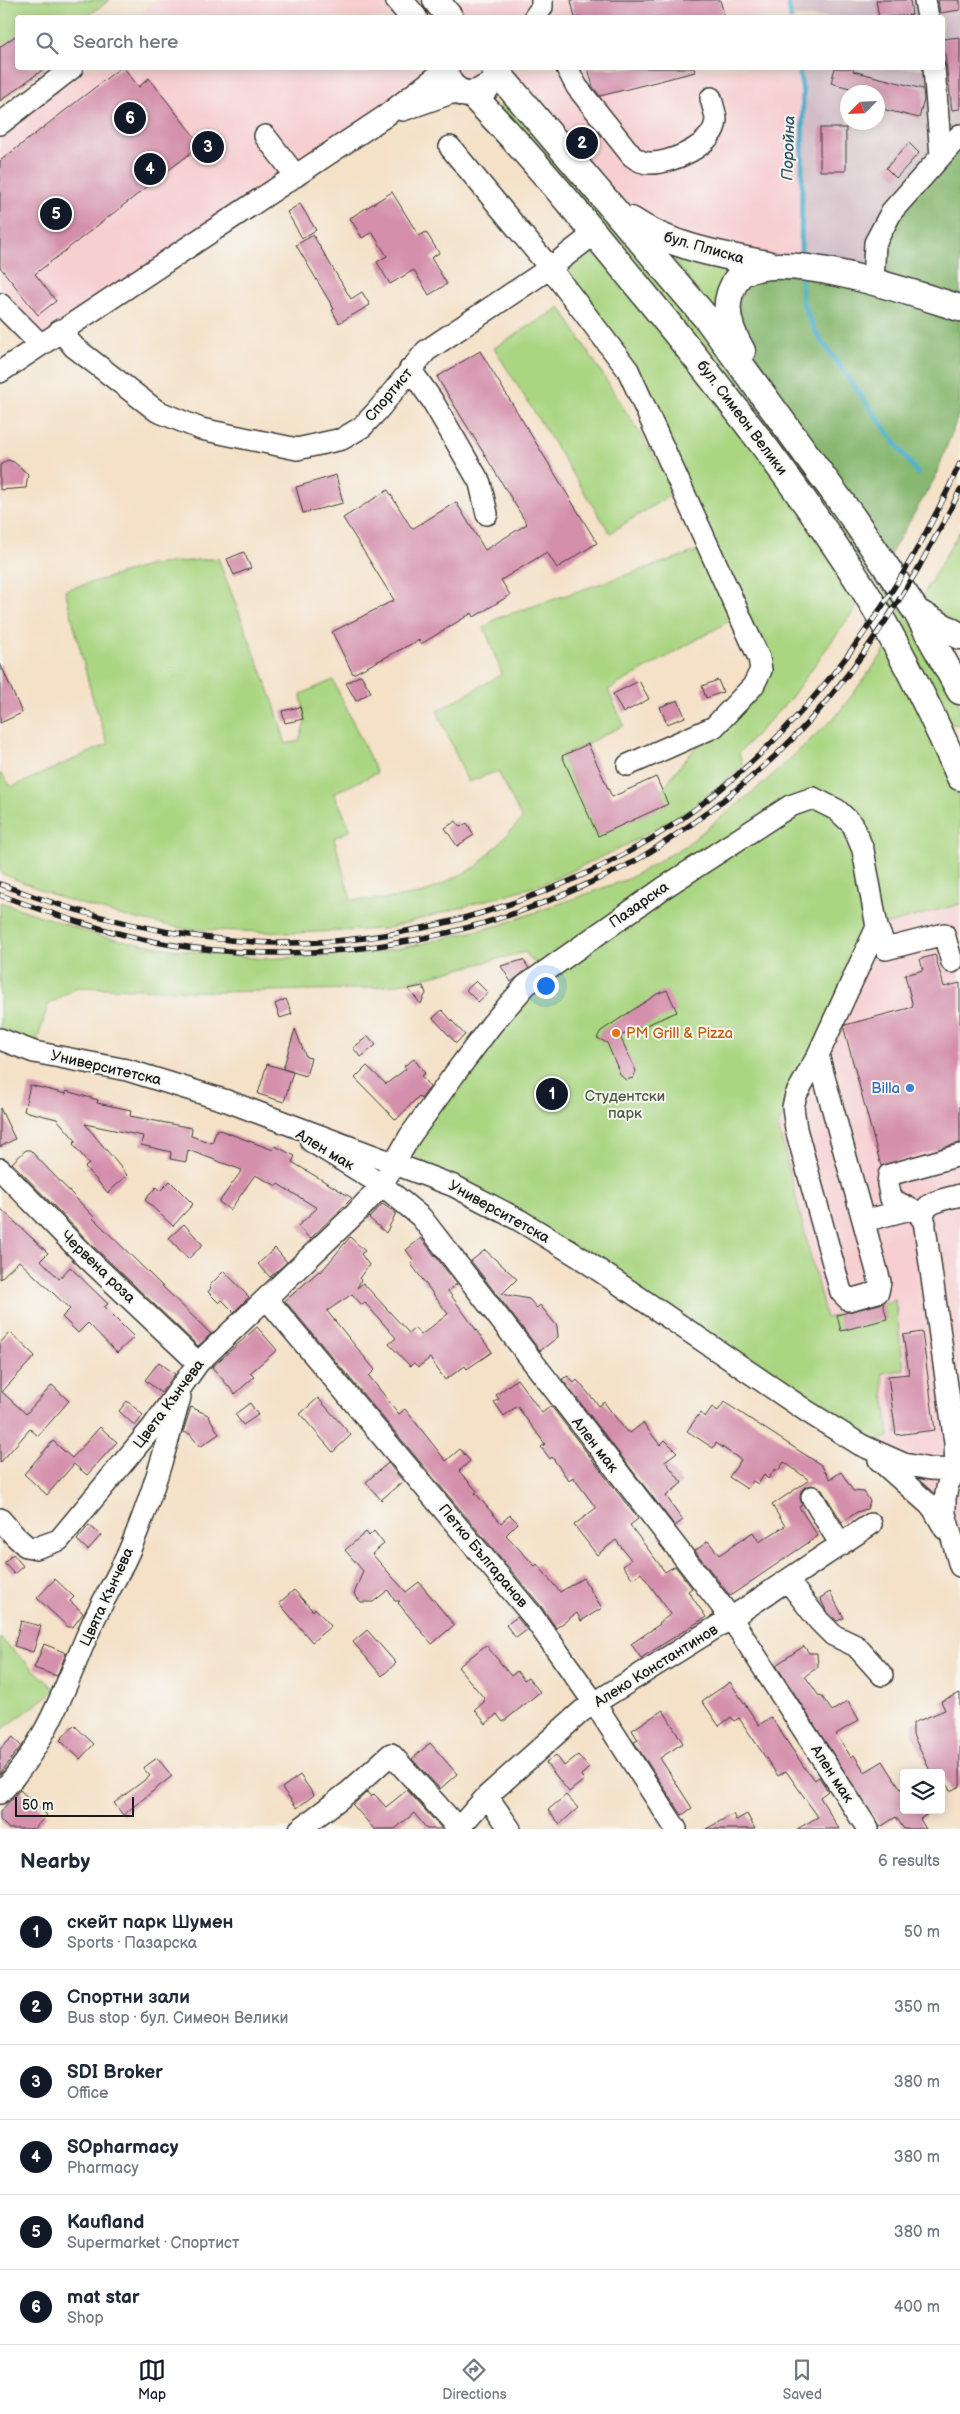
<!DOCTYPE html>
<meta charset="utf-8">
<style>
:root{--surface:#fff;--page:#f2f2f3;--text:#1f2937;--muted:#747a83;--line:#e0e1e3;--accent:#111827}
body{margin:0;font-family:"Balsamiq Sans",sans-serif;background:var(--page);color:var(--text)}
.controls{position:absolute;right:15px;bottom:15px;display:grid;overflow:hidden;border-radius:5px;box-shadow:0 2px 12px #0003}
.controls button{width:45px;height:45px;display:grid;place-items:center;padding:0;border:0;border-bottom:1px solid var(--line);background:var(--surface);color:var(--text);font:25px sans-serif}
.compass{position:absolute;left:840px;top:85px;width:45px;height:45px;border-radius:50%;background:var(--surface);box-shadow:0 2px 12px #0003;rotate:246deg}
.scale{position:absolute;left:15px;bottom:12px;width:119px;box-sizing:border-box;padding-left:5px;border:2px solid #1c1c1c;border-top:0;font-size:14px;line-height:18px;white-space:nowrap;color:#1c1c1c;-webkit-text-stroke:4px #f6f6f2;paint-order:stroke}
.you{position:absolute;left:545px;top:985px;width:18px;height:18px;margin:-12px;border:4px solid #fff;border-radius:50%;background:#1a73e8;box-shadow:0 0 0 8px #1a73e833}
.badge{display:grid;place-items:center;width:32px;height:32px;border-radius:50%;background:var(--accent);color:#fff;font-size:16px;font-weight:700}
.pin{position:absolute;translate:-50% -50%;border:2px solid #fff;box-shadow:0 1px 5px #0006}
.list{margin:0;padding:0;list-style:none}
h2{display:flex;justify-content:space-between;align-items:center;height:65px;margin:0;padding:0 20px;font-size:21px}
h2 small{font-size:16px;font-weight:400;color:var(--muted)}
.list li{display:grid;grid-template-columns:32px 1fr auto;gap:15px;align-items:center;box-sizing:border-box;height:75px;padding:0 20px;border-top:1px solid var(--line)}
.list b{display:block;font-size:19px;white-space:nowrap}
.list p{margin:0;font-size:16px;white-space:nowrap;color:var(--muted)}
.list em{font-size:16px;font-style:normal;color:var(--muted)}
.icon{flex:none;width:28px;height:28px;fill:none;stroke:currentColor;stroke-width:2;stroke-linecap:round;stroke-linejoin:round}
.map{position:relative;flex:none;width:960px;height:1829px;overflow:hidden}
.search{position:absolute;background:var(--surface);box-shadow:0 2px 12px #0003;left:15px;right:15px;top:15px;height:55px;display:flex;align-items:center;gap:12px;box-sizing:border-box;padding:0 18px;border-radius:5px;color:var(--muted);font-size:19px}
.sheet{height:515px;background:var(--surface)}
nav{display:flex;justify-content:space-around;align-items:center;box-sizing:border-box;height:70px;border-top:1px solid var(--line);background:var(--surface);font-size:14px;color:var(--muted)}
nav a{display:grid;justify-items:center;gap:2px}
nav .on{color:var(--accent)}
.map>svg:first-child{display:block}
.built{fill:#f7cfd1}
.industrial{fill:#d2bdc6;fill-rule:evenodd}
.green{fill:#aad682;stroke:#63794f;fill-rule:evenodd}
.forest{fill:#87b770;stroke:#526a46}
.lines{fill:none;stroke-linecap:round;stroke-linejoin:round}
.stream{stroke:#50b0cf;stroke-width:5}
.building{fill:#d48fab}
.minor-casing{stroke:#3c3a36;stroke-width:24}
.major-casing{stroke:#3c3a36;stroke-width:29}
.minor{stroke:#fff;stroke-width:21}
.major{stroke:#fff;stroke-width:26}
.rail-casing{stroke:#1c1c1c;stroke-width:5.5}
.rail{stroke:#f6f6f2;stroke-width:4;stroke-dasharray:11;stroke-linecap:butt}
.food-dot{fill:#e8710a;stroke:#f6f6f2;stroke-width:2}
.shop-dot{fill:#3f7fe0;stroke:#f6f6f2;stroke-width:2}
.labels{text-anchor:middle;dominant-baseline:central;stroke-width:4;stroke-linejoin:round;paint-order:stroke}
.street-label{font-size:15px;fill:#1c1c1c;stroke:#f6f6f2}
.food-label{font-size:15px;fill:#c56008;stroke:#f6f6f2;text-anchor:start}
.shop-label{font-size:15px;fill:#366cbe;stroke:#f6f6f2;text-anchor:end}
.park-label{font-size:15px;fill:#4e5d40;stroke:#f6f6f2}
.water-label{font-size:16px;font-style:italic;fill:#315764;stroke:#f6f6f2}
</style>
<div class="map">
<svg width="960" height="1829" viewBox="0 0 960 1829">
<rect width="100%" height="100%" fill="#f6f6f2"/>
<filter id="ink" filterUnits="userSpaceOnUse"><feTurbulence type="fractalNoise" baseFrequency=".02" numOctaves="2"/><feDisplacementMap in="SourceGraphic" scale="10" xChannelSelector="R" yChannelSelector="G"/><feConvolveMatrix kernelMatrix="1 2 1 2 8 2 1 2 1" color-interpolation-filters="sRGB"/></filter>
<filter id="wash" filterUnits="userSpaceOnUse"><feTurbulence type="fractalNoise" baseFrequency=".0096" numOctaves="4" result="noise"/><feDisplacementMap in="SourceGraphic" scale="20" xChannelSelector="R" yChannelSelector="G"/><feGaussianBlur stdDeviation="1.12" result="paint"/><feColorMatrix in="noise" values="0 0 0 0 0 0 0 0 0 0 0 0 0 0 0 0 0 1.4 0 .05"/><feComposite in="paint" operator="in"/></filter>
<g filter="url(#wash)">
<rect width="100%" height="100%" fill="#f4e1c8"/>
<path class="built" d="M156 0H788L791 17 135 18Z
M72 68H799L803 93 800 230 802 268 646 230 514 94 485 89 384 117 40 344 0 304V124Z
M960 904V1566L951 1539 861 1445 889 1436 882 1373 904 1370 895 1300 826 1318 778 1126 866 930Z"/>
<path class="industrial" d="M788 0H960V308L802 268 800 230 803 93 799 68H942V18L791 17ZM848 92H878V122H848Z"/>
<path class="green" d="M0 0H110L86 17 18 18V68H45L0 101Z
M509 99 708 337 770 416 945 673 960 706V725L950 724 960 777V904L866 930 778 1126 826 1318 895 1300 904 1370 882 1373 889 1437 861 1445 581 1258 395 1162 541 972 525 952 395 985 354 989 221 992 77 987 48 1005 34 1052 0 1039V902L100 936 170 949 263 959 368 954 421 944 500 925 628 879 685 846 765 782 837 715 893 640 866 594 790 699 739 753 743 766 690 809 623 847 543 884 385 929 294 933 185 929 123 916 61 898 0 873V773L12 787 108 744 92 696 65 590 151 565 218 558 274 704 286 744 299 741 305 722 301 694 333 680 377 773 334 793 351 830 334 838 351 900 386 899 424 893 476 867 522 819 498 771 468 782 437 711 502 674 484 627 498 618 709 547 628 370 550 268 595 233 500 107ZM740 615 761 670 674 773 662 791 598 836 562 756 624 725 608 690Z
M664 249 742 268 722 323Z
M560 307 676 491 610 533 494 348Z
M960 531V628L921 598Z
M0 1638 56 1690 0 1731Z"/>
<path class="forest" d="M960 135V411L935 478 884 565 733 335 744 272 873 282 875 243Z"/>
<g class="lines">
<path class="stream" d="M788 0 791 18
M799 68 803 93 801 259
M801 275 802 301 816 333 918 474"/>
</g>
<g id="blocks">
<path class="building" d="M571 0H720L725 18H575Z
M876 0H910L912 15 879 18Z
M938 0H960V10L940 13Z
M18 34V68H45L0 101V47Z
M960 37V109L952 110 943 39Z
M120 68H124L139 87 149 78 201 145 35 274 56 301 38 315 0 267V161Z
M588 68H694L695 72 600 96 593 87Z
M835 68H854L853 71 923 89 924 100 919 118 878 108V92H849L850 88 831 83Z
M820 128H846V171H820Z
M909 143 919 153 896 178 886 168Z
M392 192 419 236 426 232 439 253 431 258 447 284 429 295 414 270 390 284 377 262 387 256 372 232 362 238 350 218Z
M300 204 316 230 302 238 287 212Z
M313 235 351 299 362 292 370 305 339 323 332 310 334 309 296 245Z
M480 351 597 543 557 568 547 552 501 580 510 595 474 617 472 613 421 644 419 640 353 674 332 632 394 600 343 518 388 490 412 529 456 502 485 550 527 524 437 377Z
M8 460 14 462 28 474 26 488 0 490V465Z
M336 475 343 503 303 513 296 487Z
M244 552 251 568 234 575 227 559Z
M0 663 22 713 0 723Z
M361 675 371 692 356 701 346 683Z
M718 680 723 692 706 698 702 686Z
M639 681 649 699 623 713 613 694Z
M678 700 685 717 667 724 660 707Z
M300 707 303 719 285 723 282 711Z
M588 744 612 797 656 777 668 804 598 836 562 756Z
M456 821 460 827 467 823 474 835 457 846 445 828Z
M935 955 944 987 960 983V1143L881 1166 844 1029 845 1025 913 1007 905 975 923 970 920 959Z
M523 960 529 968 511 982 501 966Z
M476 981 488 993 478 1002 466 990Z
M423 986 426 993 421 1004 408 989Z
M667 990 677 1012 620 1036 636 1071 633 1078 626 1080 621 1076 607 1043 597 1038 601 1031 657 994Z
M286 999 292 1014 280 1018 275 1004Z
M442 1010 465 1035 456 1043 433 1018Z
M295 1029 306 1057 311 1058 306 1076 283 1069Z
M368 1036 376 1045 361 1057 353 1048Z
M414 1059 425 1073 421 1076 430 1087 421 1099 419 1096 396 1120 355 1078 367 1066 386 1084 406 1069 404 1066Z
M267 1064 293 1072 284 1102 258 1094Z
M30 1085 66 1094V1091L98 1100 97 1103 131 1110 130 1116 192 1128 191 1136 212 1143 217 1129 273 1150 275 1146 295 1156 292 1162 352 1198 310 1239 298 1226 317 1208 278 1184 277 1186 255 1175 230 1210 219 1202 242 1170 188 1150 186 1162 170 1159 171 1152 141 1145 143 1136 85 1124 127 1175 108 1193 85 1167 89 1164 73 1144 76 1141 57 1119 24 1111Z
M0 1108 15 1139 0 1147Z
M26 1150H30L94 1217 93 1218 211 1334 198 1346 93 1246 12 1163Z
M170 1181 193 1204 173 1226 145 1200 156 1187 160 1191Z
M382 1204 396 1213 386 1233 369 1218Z
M0 1208 48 1253 41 1260 59 1279 70 1267 108 1304 104 1307 134 1337 117 1353 88 1323 78 1333 62 1317 70 1309 19 1261 0 1279Z
M184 1224 203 1245 188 1259 169 1238Z
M350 1237 365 1251 361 1254 369 1265 359 1278 361 1280 357 1288 363 1283 409 1333 415 1328 421 1335 448 1314 411 1264 414 1261 406 1250 421 1238 457 1284 448 1291 492 1352 467 1369 465 1366 445 1380 430 1358 418 1367 414 1363 410 1366 389 1344 396 1338 365 1303 362 1305 352 1294 327 1311 375 1370 369 1376 399 1414 405 1409 446 1461 460 1449 470 1461 459 1471 477 1491 475 1493 501 1523 510 1515 518 1523 506 1535 535 1566 537 1564 560 1592 583 1578 602 1608 581 1621 577 1613 556 1628 541 1606 285 1301 319 1271 321 1272Z
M275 1248 287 1262 270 1277 258 1264Z
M485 1250 517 1279 502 1294 529 1299 537 1308 540 1305 557 1326 558 1337 540 1351 471 1261Z
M224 1271 249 1297 234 1312 222 1300 219 1303 208 1292 211 1288 209 1286Z
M883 1303 887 1319 841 1331 837 1315Z
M257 1327 277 1350 250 1373 254 1377 235 1394 212 1367Z
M10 1332 35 1356 2 1392 26 1414 52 1385 69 1401 38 1436 30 1429 0 1463V1343Z
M922 1332 935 1430 896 1435 888 1376 909 1374 903 1335Z
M159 1362 175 1374 161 1393 145 1380Z
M568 1376 574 1383 577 1380 599 1406 604 1402 626 1431 630 1433 643 1423 660 1445 665 1440 677 1452 665 1461 682 1483 666 1496 683 1520 675 1526 562 1379Z
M517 1379 542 1413 551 1406 638 1519 630 1525 665 1572 675 1566 692 1588 688 1591 706 1617 641 1658 631 1644 660 1624 659 1623 671 1614 641 1573 633 1579 623 1566 631 1560 616 1540 597 1555 574 1525 596 1508 573 1477 569 1481 552 1457 550 1459 541 1447 545 1444 517 1406 504 1416 494 1402 499 1399 496 1395Z
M318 1398 351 1435 333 1452 300 1414Z
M127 1401 143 1415 135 1426 119 1411Z
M724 1402 821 1465 830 1479 841 1472 853 1491 864 1492 870 1501 867 1509 857 1512 842 1522 822 1490 812 1485 805 1487 801 1491 800 1498 802 1505 799 1507 818 1536 730 1596 695 1551 708 1541 719 1555 753 1532 759 1542 785 1526 772 1505 809 1480 784 1462 778 1471 775 1469 768 1479 764 1475 758 1484 753 1481 747 1489 729 1477 741 1460 716 1443 713 1448 687 1431 700 1413 705 1417 712 1407 718 1411Z
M250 1403 258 1415 243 1425 235 1414Z
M191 1407 208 1415 219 1434 200 1447 190 1434 183 1432Z
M100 1427 117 1442 87 1475 74 1464 47 1495 24 1474 53 1441 72 1458Z
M388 1463 403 1481 381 1500 366 1482Z
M89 1525 101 1535 88 1550 77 1540Z
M374 1531 384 1544 372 1554 406 1592 419 1582 454 1625 432 1644 398 1603 400 1601H395L388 1590 373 1602H361L354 1594 363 1571 345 1550 366 1532 369 1536Z
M13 1554 23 1566 14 1574 4 1563Z
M55 1579 74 1597 70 1601 83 1613 73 1627H68L37 1598Z
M294 1590 313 1611 315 1608 331 1626 312 1642 279 1603Z
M830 1592 844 1618 837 1621 826 1610 820 1598Z
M517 1617 527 1630 516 1638 506 1625Z
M21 1621 41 1626 33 1652 14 1646Z
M367 1630 396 1663 382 1676 353 1642Z
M44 1644 66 1653 57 1676 34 1668Z
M486 1645 511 1676 517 1671 524 1680 528 1677 540 1692 503 1722 497 1714 486 1724 475 1710 484 1702V1698L458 1667Z
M804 1646 809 1653H817L818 1667 805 1676 819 1696 821 1695 832 1711 848 1701 859 1720 836 1734 851 1757 854 1755 865 1772 883 1761 904 1794V1810H934L920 1819 926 1829H904L896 1817 880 1827 776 1665Z
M730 1682 759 1725 771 1717 806 1770 815 1780 819 1777 828 1791 820 1797 839 1829H797L818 1817 786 1771 778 1776 739 1718 734 1721 731 1717 719 1726 702 1701Z
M960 1693V1786L950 1791 942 1773H931L913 1735V1723L945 1710 941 1701Z
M663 1710 683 1743 660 1758 692 1808 682 1815 634 1742 638 1740 632 1730Z
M74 1725 94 1744 80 1759 60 1740Z
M13 1737 21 1746 0 1774V1749Z
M430 1743 457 1774 440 1789 412 1759Z
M556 1755 564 1766 578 1755 589 1768 581 1775 584 1780 569 1792 546 1763Z
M157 1758 172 1776 123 1815 114 1803 150 1776 143 1768Z
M300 1775 314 1795 297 1808 282 1788Z
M20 1790 47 1815 34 1829H9L0 1820V1812Z
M407 1790 442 1829H427L414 1813 395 1829H374L353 1805 367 1792 371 1797 374 1794 386 1807Z
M566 1795 578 1808 560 1824 548 1810Z
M733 1814 736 1820 747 1814 755 1829H706Z"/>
</g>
</g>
<g filter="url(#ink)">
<use href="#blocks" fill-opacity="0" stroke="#3c3a36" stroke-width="1"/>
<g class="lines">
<defs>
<path id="minor" d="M925 0 928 18
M534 18 542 7V0
M567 68 577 87 632 156C637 160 642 163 649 163 670 164 714 146 716 120 716 114 712 104 711 98
M934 68 941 156
M403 110 457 91
M0 124 72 68
M265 136 296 176
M450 147 550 268 628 370 759 658 761 670 753 686 714 727 628 765
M873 282 875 243 892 211 960 135
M0 304 40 344
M60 330 74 347 157 411 201 429 297 449 342 439 362 427 378 410 426 351 550 268 595 233
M410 369 432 400 480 483 487 514
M0 372 384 117 445 70
M0 1039 34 1052 127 1070 227 1101 454 1186 519 1220 581 1258 808 1412 861 1445 904 1464 930 1469 960 1470
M818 1055 880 1282 878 1292 849 1300 841 1292 796 1129 793 1107 796 1095 818 1055 877 927
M311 1141 382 1185 421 1217 731 1618 868 1829
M0 1169 84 1255 198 1363
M960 1195C947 1199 929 1200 923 1213L955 1443 956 1470 948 1484 945 1498V1514L960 1566
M864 1221 910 1209
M925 1223 918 1213 891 1199 888 1184 889 1175 960 1155
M267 1299 531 1614 595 1704 676 1829
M879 1460 933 1508 945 1529
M812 1497 841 1545
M0 1519 15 1536 26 1546 36 1548 59 1540 152 1428 198 1363 356 1213 382 1185 410 1136 456 1072 492 1024 526 985 665 887 790 806 813 798 837 810 853 825 863 850 877 927 886 949 944 934 952 962
M788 1581 819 1621 833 1635 856 1646 882 1675
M0 1793C47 1745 66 1683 92 1624 104 1598 119 1575 130 1549 151 1500 166 1449 180 1397
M487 1796 510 1829
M300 1829 350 1791 391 1754 458 1828
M458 1829 487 1796 582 1711 731 1618 871 1524"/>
<path id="major" d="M399 0 414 18
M436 0 450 18
M445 68C446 90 468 102 486 88
M495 70 708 320 853 518 916 611 960 691
M471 94C536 160 595 234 654 306 729 398 802 492 866 593 902 651 932 714 960 777
M631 220C671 247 720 255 767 264
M742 351C732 334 723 313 730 293 733 286 737 275 745 272 791 250 911 293 960 308
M917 612 960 636"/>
</defs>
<use href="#minor" class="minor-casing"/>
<use href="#major" class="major-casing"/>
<use href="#minor" class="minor"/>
<use href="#major" class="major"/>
<defs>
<path id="rail" d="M0 884C88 918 180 940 275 943 426 946 606 886 722 788 825 702 906 586 960 463
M0 895C55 915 110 934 167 944 308 967 454 945 583 886 602 877 622 869 640 858 688 829 734 794 775 756 833 702 879 635 919 567 933 541 948 516 960 490"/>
</defs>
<use href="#rail" class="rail-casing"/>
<use href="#rail" class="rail"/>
</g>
</g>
<circle class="food-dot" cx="616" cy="1033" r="5"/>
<circle class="shop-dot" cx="910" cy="1088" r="5"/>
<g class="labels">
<g class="street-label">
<text transform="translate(704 248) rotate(16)">бул. Плиска</text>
<text transform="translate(389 395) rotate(-50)">Спортист</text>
<text transform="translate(742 418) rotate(53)">бул. Симеон Велики</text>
<text transform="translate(639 905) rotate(-35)">Пазарска</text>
<text transform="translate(106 1068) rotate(13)">Университетска</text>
<text transform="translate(325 1150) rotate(31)">Ален мак</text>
<text transform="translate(499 1212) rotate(29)">Университетска</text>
<text transform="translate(98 1267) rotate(44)">Червена роза</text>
<text transform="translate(169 1404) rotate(-53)">Цвета Кънчева</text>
<text transform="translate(595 1445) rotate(52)">Ален мак</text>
<text transform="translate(483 1556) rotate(50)">Петко Българанов</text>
<text transform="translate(107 1597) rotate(-65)">Цвята Кънчева</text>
<text transform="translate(656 1666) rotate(-32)">Алеко Константинов</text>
<text transform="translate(832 1774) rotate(57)">Ален мак</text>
</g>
<g class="food-label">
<text x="626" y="1033">PM Grill &amp; Pizza</text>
</g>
<g class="shop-label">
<text x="900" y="1088">Billa</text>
</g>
<g class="park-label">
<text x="625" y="1096">Студентски<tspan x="625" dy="17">парк</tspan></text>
</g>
<g class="water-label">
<text transform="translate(789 148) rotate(-88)">Поройна</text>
</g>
</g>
</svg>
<div class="controls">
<button><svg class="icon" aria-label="layers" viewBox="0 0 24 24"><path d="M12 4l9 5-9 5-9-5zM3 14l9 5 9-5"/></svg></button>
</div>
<svg class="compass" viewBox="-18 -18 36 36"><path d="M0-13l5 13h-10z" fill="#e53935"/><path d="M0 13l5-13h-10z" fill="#747a83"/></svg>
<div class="scale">50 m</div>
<div class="you"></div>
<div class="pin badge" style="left:552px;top:1094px">1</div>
<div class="pin badge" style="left:582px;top:143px">2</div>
<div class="pin badge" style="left:208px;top:147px">3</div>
<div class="pin badge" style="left:150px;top:169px">4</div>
<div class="pin badge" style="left:56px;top:214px">5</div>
<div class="pin badge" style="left:130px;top:118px">6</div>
<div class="search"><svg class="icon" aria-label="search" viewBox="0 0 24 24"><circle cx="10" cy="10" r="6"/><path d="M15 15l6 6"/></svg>Search here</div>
</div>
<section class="sheet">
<h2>Nearby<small>6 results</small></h2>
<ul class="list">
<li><span class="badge">1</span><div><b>скейт парк Шумен</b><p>Sports · Пазарска</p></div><em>50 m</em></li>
<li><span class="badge">2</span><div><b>Спортни зали</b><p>Bus stop · бул. Симеон Велики</p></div><em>350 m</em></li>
<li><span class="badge">3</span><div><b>SDI Broker</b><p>Office</p></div><em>380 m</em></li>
<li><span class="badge">4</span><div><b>SOpharmacy</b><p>Pharmacy</p></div><em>380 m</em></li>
<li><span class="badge">5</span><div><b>Kaufland</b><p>Supermarket · Спортист</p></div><em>380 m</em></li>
<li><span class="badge">6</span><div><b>mat star</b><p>Shop</p></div><em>400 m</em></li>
</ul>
</section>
<nav>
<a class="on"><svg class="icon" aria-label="map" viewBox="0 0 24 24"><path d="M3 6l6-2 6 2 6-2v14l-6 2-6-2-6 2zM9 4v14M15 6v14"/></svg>Map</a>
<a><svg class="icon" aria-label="directions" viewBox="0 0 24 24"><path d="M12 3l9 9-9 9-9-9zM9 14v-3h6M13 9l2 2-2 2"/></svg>Directions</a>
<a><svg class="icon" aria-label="saved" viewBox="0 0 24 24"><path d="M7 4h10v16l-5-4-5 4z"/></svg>Saved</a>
</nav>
